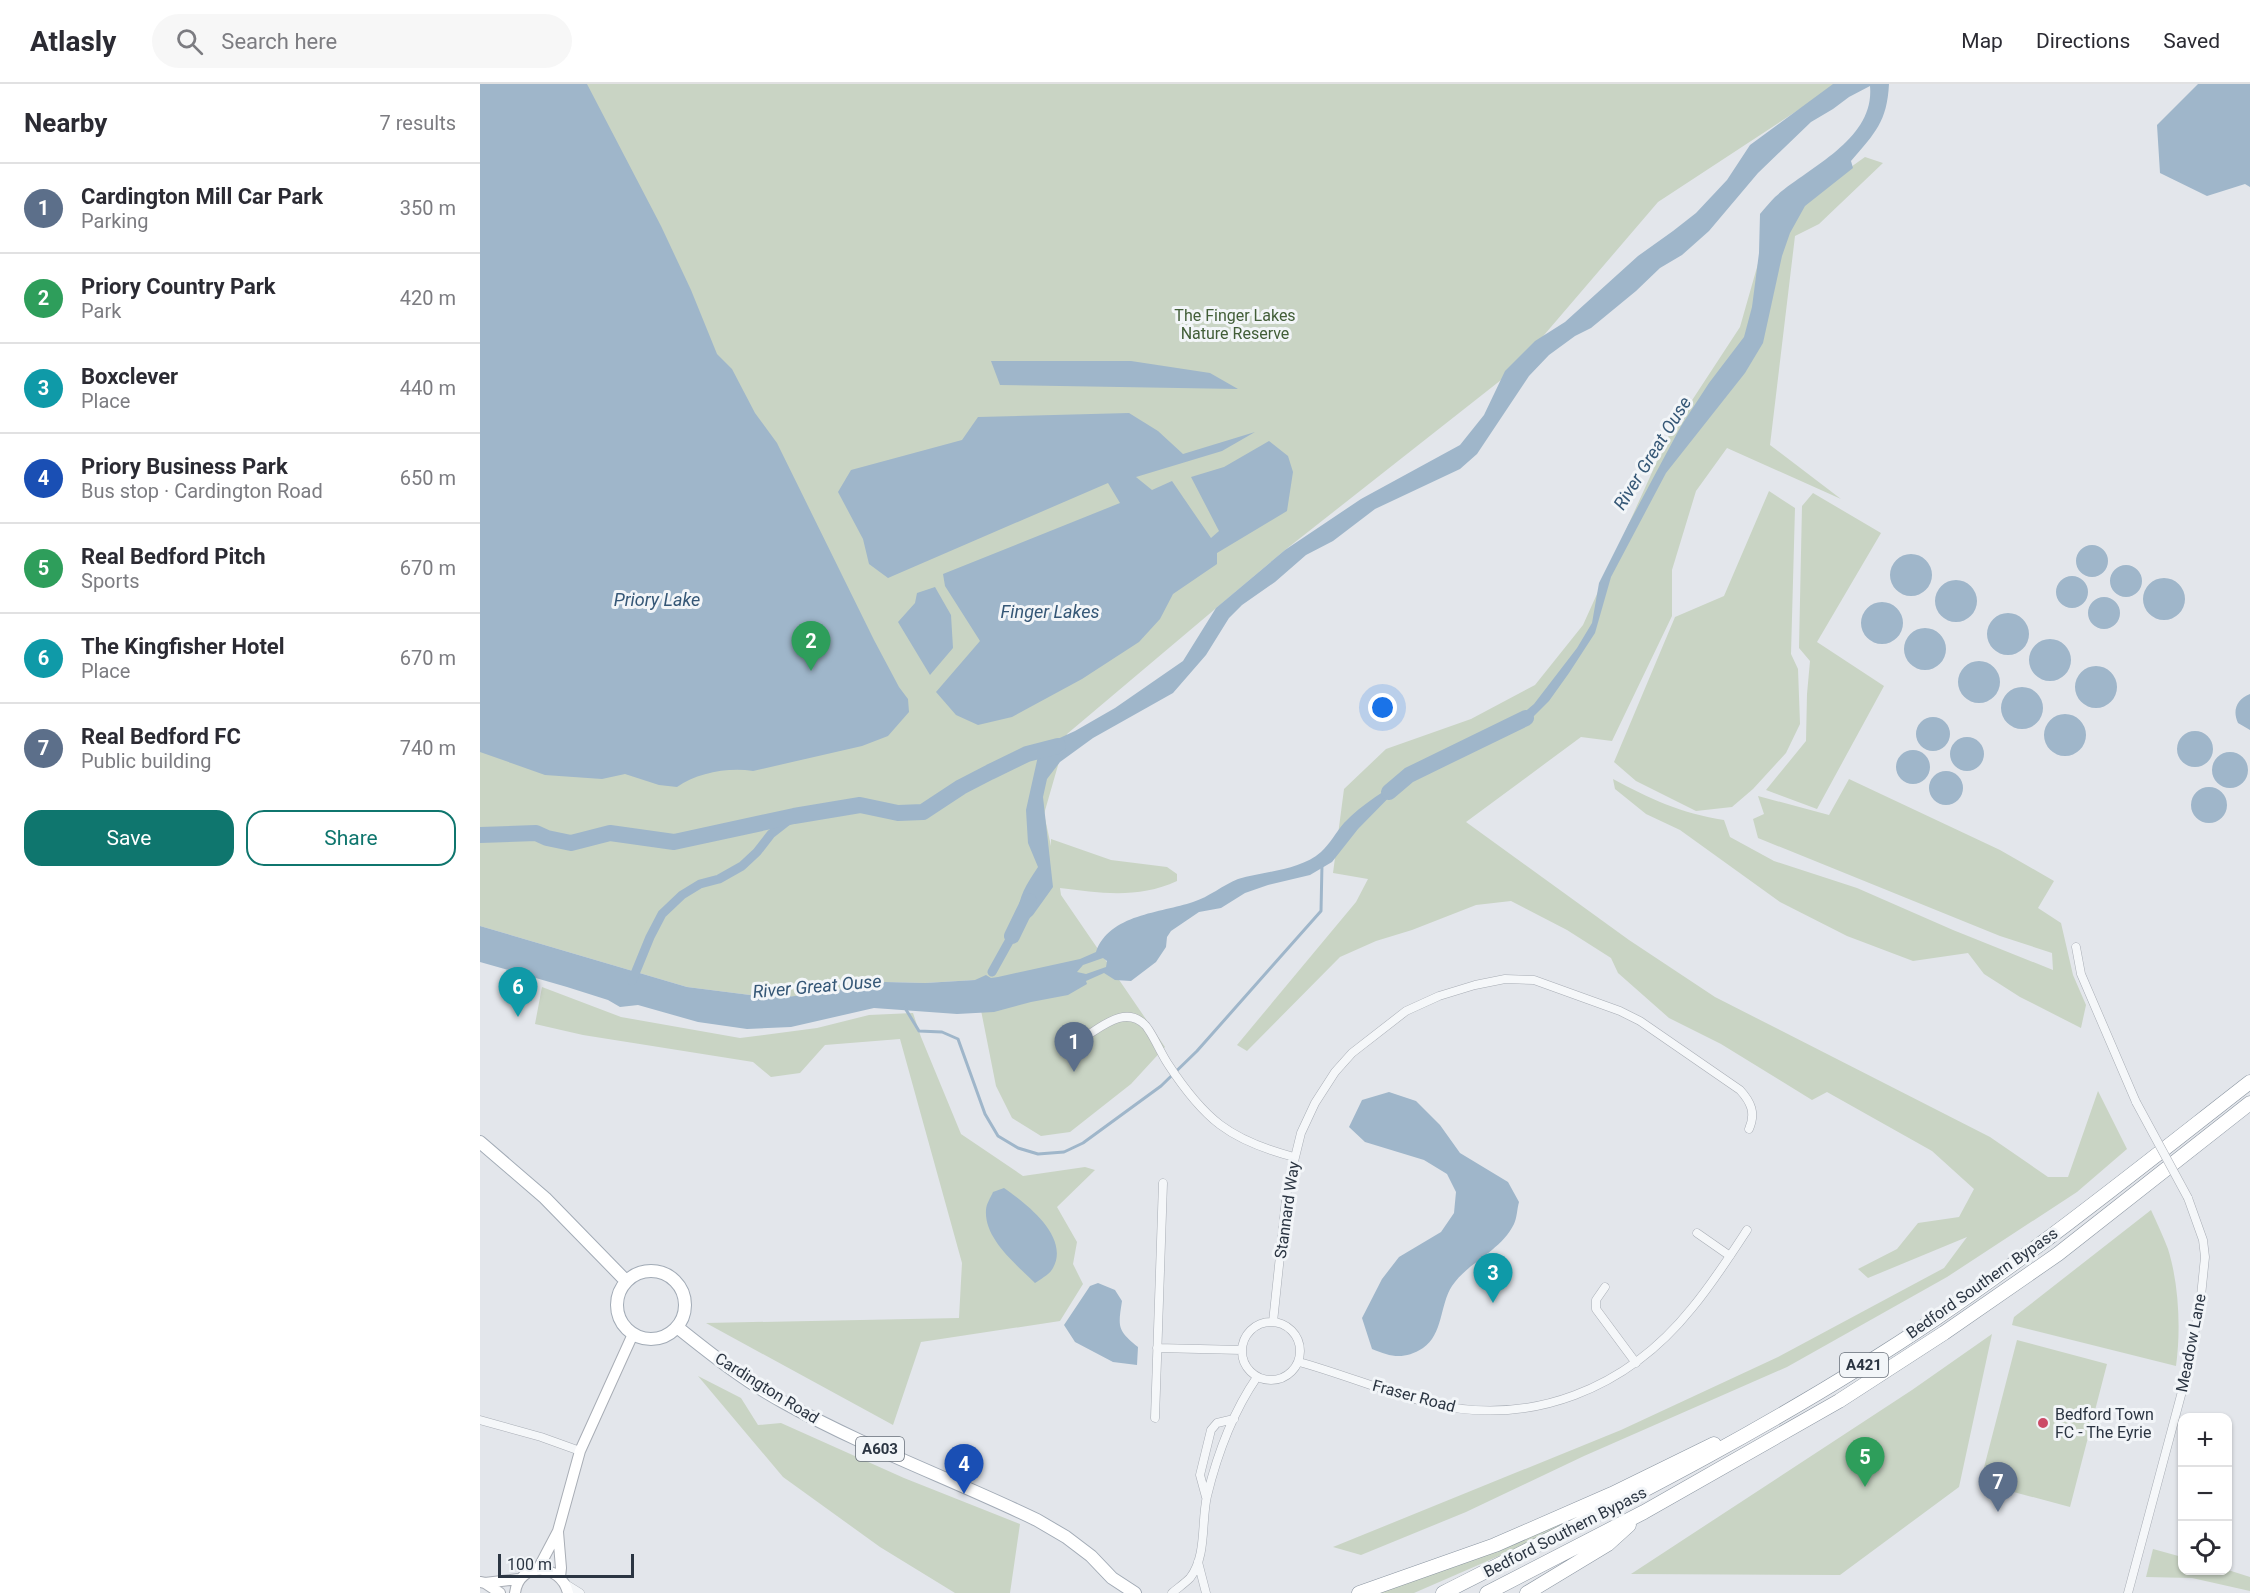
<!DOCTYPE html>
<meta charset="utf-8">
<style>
:root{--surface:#fff;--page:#f7f7f7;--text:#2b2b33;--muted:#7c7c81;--line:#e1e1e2;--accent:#0f766e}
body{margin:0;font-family:Roboto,sans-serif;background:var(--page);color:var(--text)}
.controls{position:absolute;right:18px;bottom:18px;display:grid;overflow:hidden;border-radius:12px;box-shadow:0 2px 4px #0004}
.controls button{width:54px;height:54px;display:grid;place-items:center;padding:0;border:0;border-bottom:2px solid var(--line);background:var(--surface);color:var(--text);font:30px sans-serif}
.scale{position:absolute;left:18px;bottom:15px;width:136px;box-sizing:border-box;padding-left:6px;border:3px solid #2b3542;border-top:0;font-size:16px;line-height:21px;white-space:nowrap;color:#2b3542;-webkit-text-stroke:4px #f2f5f8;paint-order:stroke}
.you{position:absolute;left:903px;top:624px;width:21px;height:21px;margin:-15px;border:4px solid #fff;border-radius:50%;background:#1a73e8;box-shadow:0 0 0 9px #1a73e833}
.badge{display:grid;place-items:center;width:39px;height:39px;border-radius:50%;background:var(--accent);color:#fff;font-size:20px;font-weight:700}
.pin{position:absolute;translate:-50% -50px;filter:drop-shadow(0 2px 3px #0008)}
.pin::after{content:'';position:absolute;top:32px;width:21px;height:18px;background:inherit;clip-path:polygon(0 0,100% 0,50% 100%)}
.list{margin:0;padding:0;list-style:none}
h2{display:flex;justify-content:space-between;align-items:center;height:78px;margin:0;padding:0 24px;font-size:26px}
h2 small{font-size:20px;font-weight:400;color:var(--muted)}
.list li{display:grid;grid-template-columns:39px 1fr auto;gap:18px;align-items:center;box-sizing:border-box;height:90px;padding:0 24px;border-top:2px solid var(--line)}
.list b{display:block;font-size:22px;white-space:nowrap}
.list p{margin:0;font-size:20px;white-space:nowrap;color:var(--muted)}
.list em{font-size:20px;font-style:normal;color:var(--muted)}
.actions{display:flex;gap:12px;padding:18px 24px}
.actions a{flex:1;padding:14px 0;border:2px solid var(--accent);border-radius:18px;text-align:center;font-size:21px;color:var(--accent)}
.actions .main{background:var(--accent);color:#fff}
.icon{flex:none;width:33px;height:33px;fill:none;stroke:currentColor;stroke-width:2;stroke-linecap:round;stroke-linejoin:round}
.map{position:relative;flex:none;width:1770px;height:1509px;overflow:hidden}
header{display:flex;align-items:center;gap:36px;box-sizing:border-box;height:84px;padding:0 30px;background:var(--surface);border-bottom:2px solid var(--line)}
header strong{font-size:28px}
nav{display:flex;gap:33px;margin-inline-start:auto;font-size:21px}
.search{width:420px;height:54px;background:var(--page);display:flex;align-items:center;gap:15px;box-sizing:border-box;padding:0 21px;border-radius:33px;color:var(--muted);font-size:22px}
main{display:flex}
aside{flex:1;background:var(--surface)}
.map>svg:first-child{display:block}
.green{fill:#c9d4c4}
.water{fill:#9fb6ca;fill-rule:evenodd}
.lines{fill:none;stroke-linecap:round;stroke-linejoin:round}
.stream{stroke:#9fb6ca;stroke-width:3}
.canal{stroke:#9fb6ca;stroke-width:9}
.river{stroke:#9fb6ca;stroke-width:16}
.street-casing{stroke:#a8adb5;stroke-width:9}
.secondary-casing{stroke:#a8adb5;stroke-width:12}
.primary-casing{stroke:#a2abb6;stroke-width:14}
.highway-casing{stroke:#8a95a1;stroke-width:15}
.street{stroke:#f5f7f9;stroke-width:8}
.secondary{stroke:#fff;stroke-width:10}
.primary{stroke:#fff;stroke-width:12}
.highway{stroke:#fff;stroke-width:14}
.street-bridge-casing{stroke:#a8adb5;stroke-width:9;stroke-linecap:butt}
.street-bridge{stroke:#f5f7f9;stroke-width:8}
.poi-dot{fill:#cc4b67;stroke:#f2f5f8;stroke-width:2}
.labels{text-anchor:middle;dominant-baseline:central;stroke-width:6;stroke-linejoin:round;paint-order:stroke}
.shield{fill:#f2f5f8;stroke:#676f79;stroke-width:1.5}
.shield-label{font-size:15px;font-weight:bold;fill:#2b3542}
.park-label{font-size:16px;fill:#425e38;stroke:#f2f5f8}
.street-label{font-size:16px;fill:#2b3542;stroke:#f2f5f8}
.poi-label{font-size:16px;fill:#2b3542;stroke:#f2f5f8;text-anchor:start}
.water-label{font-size:18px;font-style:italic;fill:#355776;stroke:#f2f5f8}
</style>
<header>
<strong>Atlasly</strong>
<div class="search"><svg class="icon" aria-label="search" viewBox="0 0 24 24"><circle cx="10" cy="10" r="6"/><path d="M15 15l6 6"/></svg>Search here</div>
<nav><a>Map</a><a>Directions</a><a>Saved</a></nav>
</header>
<main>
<aside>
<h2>Nearby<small>7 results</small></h2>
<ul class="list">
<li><span class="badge" style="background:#5c6f8a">1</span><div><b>Cardington Mill Car Park</b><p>Parking</p></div><em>350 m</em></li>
<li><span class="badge" style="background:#2e9e5b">2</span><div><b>Priory Country Park</b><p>Park</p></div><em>420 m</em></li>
<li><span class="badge" style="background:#0f9aa8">3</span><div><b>Boxclever</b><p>Place</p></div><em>440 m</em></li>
<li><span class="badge" style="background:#1a4fb4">4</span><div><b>Priory Business Park</b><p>Bus stop · Cardington Road</p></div><em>650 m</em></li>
<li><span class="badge" style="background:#2e9e5b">5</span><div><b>Real Bedford Pitch</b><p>Sports</p></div><em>670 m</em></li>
<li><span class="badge" style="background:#0f9aa8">6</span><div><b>The Kingfisher Hotel</b><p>Place</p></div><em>670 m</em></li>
<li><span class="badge" style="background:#5c6f8a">7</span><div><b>Real Bedford FC</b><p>Public building</p></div><em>740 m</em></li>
</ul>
<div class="actions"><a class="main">Save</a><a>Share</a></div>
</aside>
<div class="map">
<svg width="1770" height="1509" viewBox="0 0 1770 1509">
<rect width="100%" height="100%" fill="#e3e6eb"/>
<path class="green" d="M0 0H1358L1178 118 1035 285 805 466 587 650 564 730 571 762V755L631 776 687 783 697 790V797C658 815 620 809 580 804L581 811 685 963 651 1000 590 1048 561 1052 532 1034 516 1002 495 896 445 899 405 898 333 910 307 913 278 912 207 903 0 842Z
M1385 73 1403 79 1339 140 1315 152 1290 361 1361 415 1247 364 1216 407 1192 486V532L1132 657 1101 653 986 738 1149 856 1235 913 1510 1053 1568 1093H1588L1618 1007 1647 1065 1597 1108 1467 1193 1307 1283 1104 1372 986 1428 881 1471 853 1463 1141 1346 1298 1273 1464 1184 1487 1153 1388 1194 1378 1185 1417 1165 1438 1139 1479 1133 1494 1105 1452 1067 1347 1008 1332 1016 1241 960 1189 934 1138 889 1131 874 1087 846 1031 817 996 821 932 846 896 857 860 873 767 967 757 961 876 818 888 795 853 789 864 705 906 665 991 635 1055 601 1103 541 1188 353 1260 243 1289 141Z
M1289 407 1315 424 1311 570 1318 585 1320 640 1306 669 1273 705 1252 723 1216 727 1156 697 1134 678 1195 533 1244 512Z
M1333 409 1401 449 1337 558 1404 602 1337 725 1286 706 1326 657 1327 610 1330 577 1319 564 1322 422Z
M1133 695C1168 714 1203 730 1244 736L1250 753 1294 777 1377 804 1473 846 1573 886 1572 869 1520 852 1278 754 1273 735 1284 730 1278 712 1349 731 1369 695 1520 766 1574 797 1558 824 1581 839 1593 891 1606 921 1601 944 1540 913 1504 890 1488 869 1433 877 1367 852 1300 818 1200 746 1166 730 1135 705Z
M62 903 141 933 260 954 337 944 389 931 433 929 441 953 481 1050 543 1092 605 1083 615 1086 577 1123 597 1158 593 1180 603 1200 580 1237 441 1258 413 1341 226 1239 479 1234 482 1179 420 955 345 961 320 989 291 993 273 978 103 951 55 940Z
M1671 1126C1677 1139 1683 1152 1688 1165 1699 1200 1701 1246 1696 1282L1532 1241 1534 1233Z
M1512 1250 1479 1403 1360 1491 1151 1490 1432 1306Z
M1537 1256 1627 1280 1590 1423 1500 1399Z
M218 1292 261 1314 278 1341 301 1339 424 1394 540 1440 530 1509H475L400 1463 303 1393Z
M1093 1434 1095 1439 934 1509H897Z
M1673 1465 1702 1473V1486H1748L1770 1493V1507L1712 1494 1666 1493Z"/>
<path class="water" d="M0 0H107L181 142 211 206 237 270 252 285 275 329 297 359 394 556 419 603 428 615 429 628 408 652 382 662 273 687C248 683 217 689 197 703L179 701 145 690 122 695 65 691 0 668Z
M1353 0H1409C1407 38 1395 49 1371 77L1373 84 1325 122 1310 149 1302 172 1283 259 1265 289 1186 389 1131 493 1115 549 1089 589 1069 617 1045 641 1018 653 989 663 1027 643 1054 620 1097 564 1112 539 1119 499 1148 441 1201 342 1229 299 1264 253 1272 223 1279 169 1280 130C1285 124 1290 118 1295 113 1328 83 1395 56 1390 2L1369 13 1353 25 1331 38 1278 89 1229 147 1202 171 1180 184 1156 207 1111 244 1095 252 1069 271 1049 292 997 370 980 385 895 425 853 457 826 471 795 498 762 521 749 534 726 571 693 609 613 654 580 678 567 695 563 713 573 803 553 831 544 839 538 836C537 814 546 801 558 783L548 759 546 726 560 663 595 647 635 624 703 577 736 524 805 466 881 415 980 361 1004 331 1025 287 1055 257 1085 238 1158 172 1193 147 1216 129 1247 96 1270 61Z
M1718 0H1770V103L1765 100 1727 112 1680 89 1677 41Z
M511 277H651L730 289 758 305 520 301Z
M649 329 678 347 703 370 775 348 742 367 656 393 672 406 692 397 731 454 739 447 711 393 744 383 789 357 808 372 813 388 807 427 737 469V480L693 510 680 535 659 558 602 595 532 633 498 641 476 631 456 608 500 557 465 502 463 490 640 419 628 399 408 494 389 480 383 455 358 408 371 386 482 356 498 333Z
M1596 477a16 16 0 1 1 32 0a16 16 0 1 1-32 0Z
M1410 491a21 21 0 1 1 42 0a21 21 0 1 1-42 0Z
M1630 497a16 16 0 1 1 32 0a16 16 0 1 1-32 0Z
M1576 508a16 16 0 1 1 32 0a16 16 0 1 1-32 0Z
M1663 515a21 21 0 1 1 42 0a21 21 0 1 1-42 0Z
M1455 517a21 21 0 1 1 42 0a21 21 0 1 1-42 0Z
M455 503 471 531 473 564 450 591 418 538 435 519 437 509Z
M1608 529a16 16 0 1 1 32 0a16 16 0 1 1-32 0Z
M1381 539a21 21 0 1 1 42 0a21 21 0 1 1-42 0Z
M1507 550a21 21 0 1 1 42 0a21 21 0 1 1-42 0Z
M1424 565a21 21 0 1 1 42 0a21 21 0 1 1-42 0Z
M1549 576a21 21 0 1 1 42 0a21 21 0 1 1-42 0Z
M1478 598a21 21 0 1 1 42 0a21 21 0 1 1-42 0Z
M1595 603a21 21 0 1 1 42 0a21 21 0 1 1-42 0Z
M1521 624a21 21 0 1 1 42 0a21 21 0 1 1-42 0Z
M1770 610V646L1758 639C1752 626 1757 615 1770 610Z
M1564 651a21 21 0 1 1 42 0a21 21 0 1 1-42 0Z
M1436 650a17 17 0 1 1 34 0a17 17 0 1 1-34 0Z
M1697 665a18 18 0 1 1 36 0a18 18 0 1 1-36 0Z
M1470 670a17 17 0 1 1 34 0a17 17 0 1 1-34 0Z
M1416 683a17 17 0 1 1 34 0a17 17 0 1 1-34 0Z
M1732 686a18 18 0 1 1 36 0a18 18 0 1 1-36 0Z
M1449 704a17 17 0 1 1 34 0a17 17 0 1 1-34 0Z
M931 691 878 745 852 778 830 791 788 801 765 809 741 824 719 828 691 847 687 853 686 863 676 878 651 897 635 896 624 889 606 897 607 900 588 911 551 918 514 928 477 930 394 924 311 943 267 945 218 938 158 921 140 923 128 916 87 903 0 878V842L207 903 278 912 306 913 333 910 405 898 445 899 495 896 506 891 511 894 518 893 600 875 616 868C629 830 681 829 713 818 729 813 743 801 758 795 785 787 819 787 841 768 850 760 856 748 864 739 882 720 908 704 931 691ZM623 874 627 877 626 883 606 890 597 888 603 881Z
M1711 721a18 18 0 1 1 36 0a18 18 0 1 1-36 0Z
M909 1008 936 1017 960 1041 980 1069 1028 1098 1039 1118C1037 1125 1037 1134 1034 1140 1021 1167 988 1178 972 1202 960 1220 963 1251 943 1264 924 1276 911 1273 892 1265L882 1234 902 1195 919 1173 961 1148 974 1129 976 1108 967 1090 944 1076 885 1058 869 1043 882 1016Z
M524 1104C547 1120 590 1153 573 1184 570 1190 561 1195 555 1199 536 1180 504 1155 506 1126 506 1120 511 1113 513 1108Z
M618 1199 635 1206 642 1217C638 1243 637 1246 658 1263L657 1281 633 1278 595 1258 584 1241 610 1202Z"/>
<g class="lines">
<path class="stream" d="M425 924 439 947 462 948 478 955 505 1030 518 1052 538 1064 558 1070 584 1068 603 1059 681 1002 717 967 841 827 842 780"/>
<path class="canal" d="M512 888 532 852
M152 897 170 853 182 830 202 811 220 800 239 795 262 782 277 768 291 750 314 732"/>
<path class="river" d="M909 708 929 691 1046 634
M0 751 56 749 67 754 91 759 130 749 194 758 314 732 380 721 418 729 443 728 481 703 510 688 547 670 578 662
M532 852 549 817"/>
<defs>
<path id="street" d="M1596 863 1601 890 1656 1018
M611 949C626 939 648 923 665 941 672 948 681 970 688 980 724 1035 749 1056 814 1073
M1217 1149 1250 1172
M1125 1203 1116 1216V1225L1156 1279
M793 1238 807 1106 821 1049 835 1019 855 988 872 969 926 927 959 912 995 901 1025 895 1054 896 1140 927 1160 937 1260 1006C1271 1018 1276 1029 1269 1045
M762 1267a29 29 0 1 1 58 0a29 29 0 1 1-58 0Z
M677 1264 762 1266
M819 1278C863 1290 905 1308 949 1319 1051 1344 1147 1305 1212 1224 1232 1200 1250 1172 1267 1146
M675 1334 683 1099
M0 1336 61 1353 100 1367
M726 1413 720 1391 731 1346 737 1339 754 1335
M718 1478 726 1509
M84 1499 100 1509
M692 1509C698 1504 705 1499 710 1494 727 1472 721 1438 727 1412 737 1371 753 1328 777 1293
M1648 1509 1708 1285 1721 1212 1725 1173 1723 1156 1708 1114"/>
<path id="secondary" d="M78 1448 81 1484 80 1493
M58 1485 78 1447 100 1367 153 1250
M0 1498 5 1499 39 1495
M5 1499 20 1509
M35 1509C39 1477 81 1479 88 1509"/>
<path id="primary" d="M0 1058 65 1114 146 1197
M137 1221a34 34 0 1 1 68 0a34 34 0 1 1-68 0Z
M197 1243C232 1271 266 1298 305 1319 386 1364 474 1396 557 1436L586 1453 611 1472 632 1494 655 1509"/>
<path id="highway" d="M879 1509 1015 1461 1132 1410 1234 1360
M963 1509C1131 1424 1298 1341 1455 1235 1563 1162 1666 1079 1770 998
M1007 1509 1164 1428 1359 1317 1464 1249 1578 1170 1770 1019
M1047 1509 1128 1460 1149 1441"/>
</defs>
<use href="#street" class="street-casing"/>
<use href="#secondary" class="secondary-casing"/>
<use href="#primary" class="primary-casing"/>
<use href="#highway" class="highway-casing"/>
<use href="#street" class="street"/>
<use href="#secondary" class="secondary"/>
<use href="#primary" class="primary"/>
<use href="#highway" class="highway"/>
<defs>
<path id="street-bridge" d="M1656 1018 1708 1114"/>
</defs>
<use href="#street-bridge" class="street-bridge-casing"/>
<use href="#street-bridge" class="street-bridge"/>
</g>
<circle class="poi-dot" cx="1563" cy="1339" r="6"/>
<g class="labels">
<g class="shield">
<rect x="1360" y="1269" width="48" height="24" rx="4.5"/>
<rect x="376" y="1353" width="48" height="24" rx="4.5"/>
</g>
<g class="shield-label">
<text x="1384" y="1281">A421</text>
<text x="400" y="1365">A603</text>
</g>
<g class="park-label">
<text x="755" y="231">The Finger Lakes<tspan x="755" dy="18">Nature Reserve</tspan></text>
</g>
<g class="street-label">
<text transform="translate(807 1126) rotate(-82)">Stannard Way</text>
<text transform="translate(1502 1199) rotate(-35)">Bedford Southern Bypass</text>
<text transform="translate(1711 1259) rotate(-79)">Meadow Lane</text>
<text transform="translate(287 1304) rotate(32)">Cardington Road</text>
<text transform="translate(934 1312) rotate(15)">Fraser Road</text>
<text transform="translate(1085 1448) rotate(-27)">Bedford Southern Bypass</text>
</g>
<g class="poi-label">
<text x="1575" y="1330">Bedford Town<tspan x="1575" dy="18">FC - The Eyrie</tspan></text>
</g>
<g class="water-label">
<text transform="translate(1172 369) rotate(-58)">River Great Ouse</text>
<text x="177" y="515">Priory Lake</text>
<text x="570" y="527">Finger Lakes</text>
<text transform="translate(337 902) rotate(-5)">River Great Ouse</text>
</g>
</g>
</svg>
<div class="controls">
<button>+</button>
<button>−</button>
<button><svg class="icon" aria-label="locate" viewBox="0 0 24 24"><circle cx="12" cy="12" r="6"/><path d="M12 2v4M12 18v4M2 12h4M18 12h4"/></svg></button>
</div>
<div class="scale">100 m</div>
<div class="you"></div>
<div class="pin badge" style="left:594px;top:988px;background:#5c6f8a">1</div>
<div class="pin badge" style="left:331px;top:587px;background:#2e9e5b">2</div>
<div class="pin badge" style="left:1013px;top:1219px;background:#0f9aa8">3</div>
<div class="pin badge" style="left:484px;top:1410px;background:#1a4fb4">4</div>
<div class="pin badge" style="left:1385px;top:1403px;background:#2e9e5b">5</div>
<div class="pin badge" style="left:38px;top:933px;background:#0f9aa8">6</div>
<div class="pin badge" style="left:1518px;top:1428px;background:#5c6f8a">7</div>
</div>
</main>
